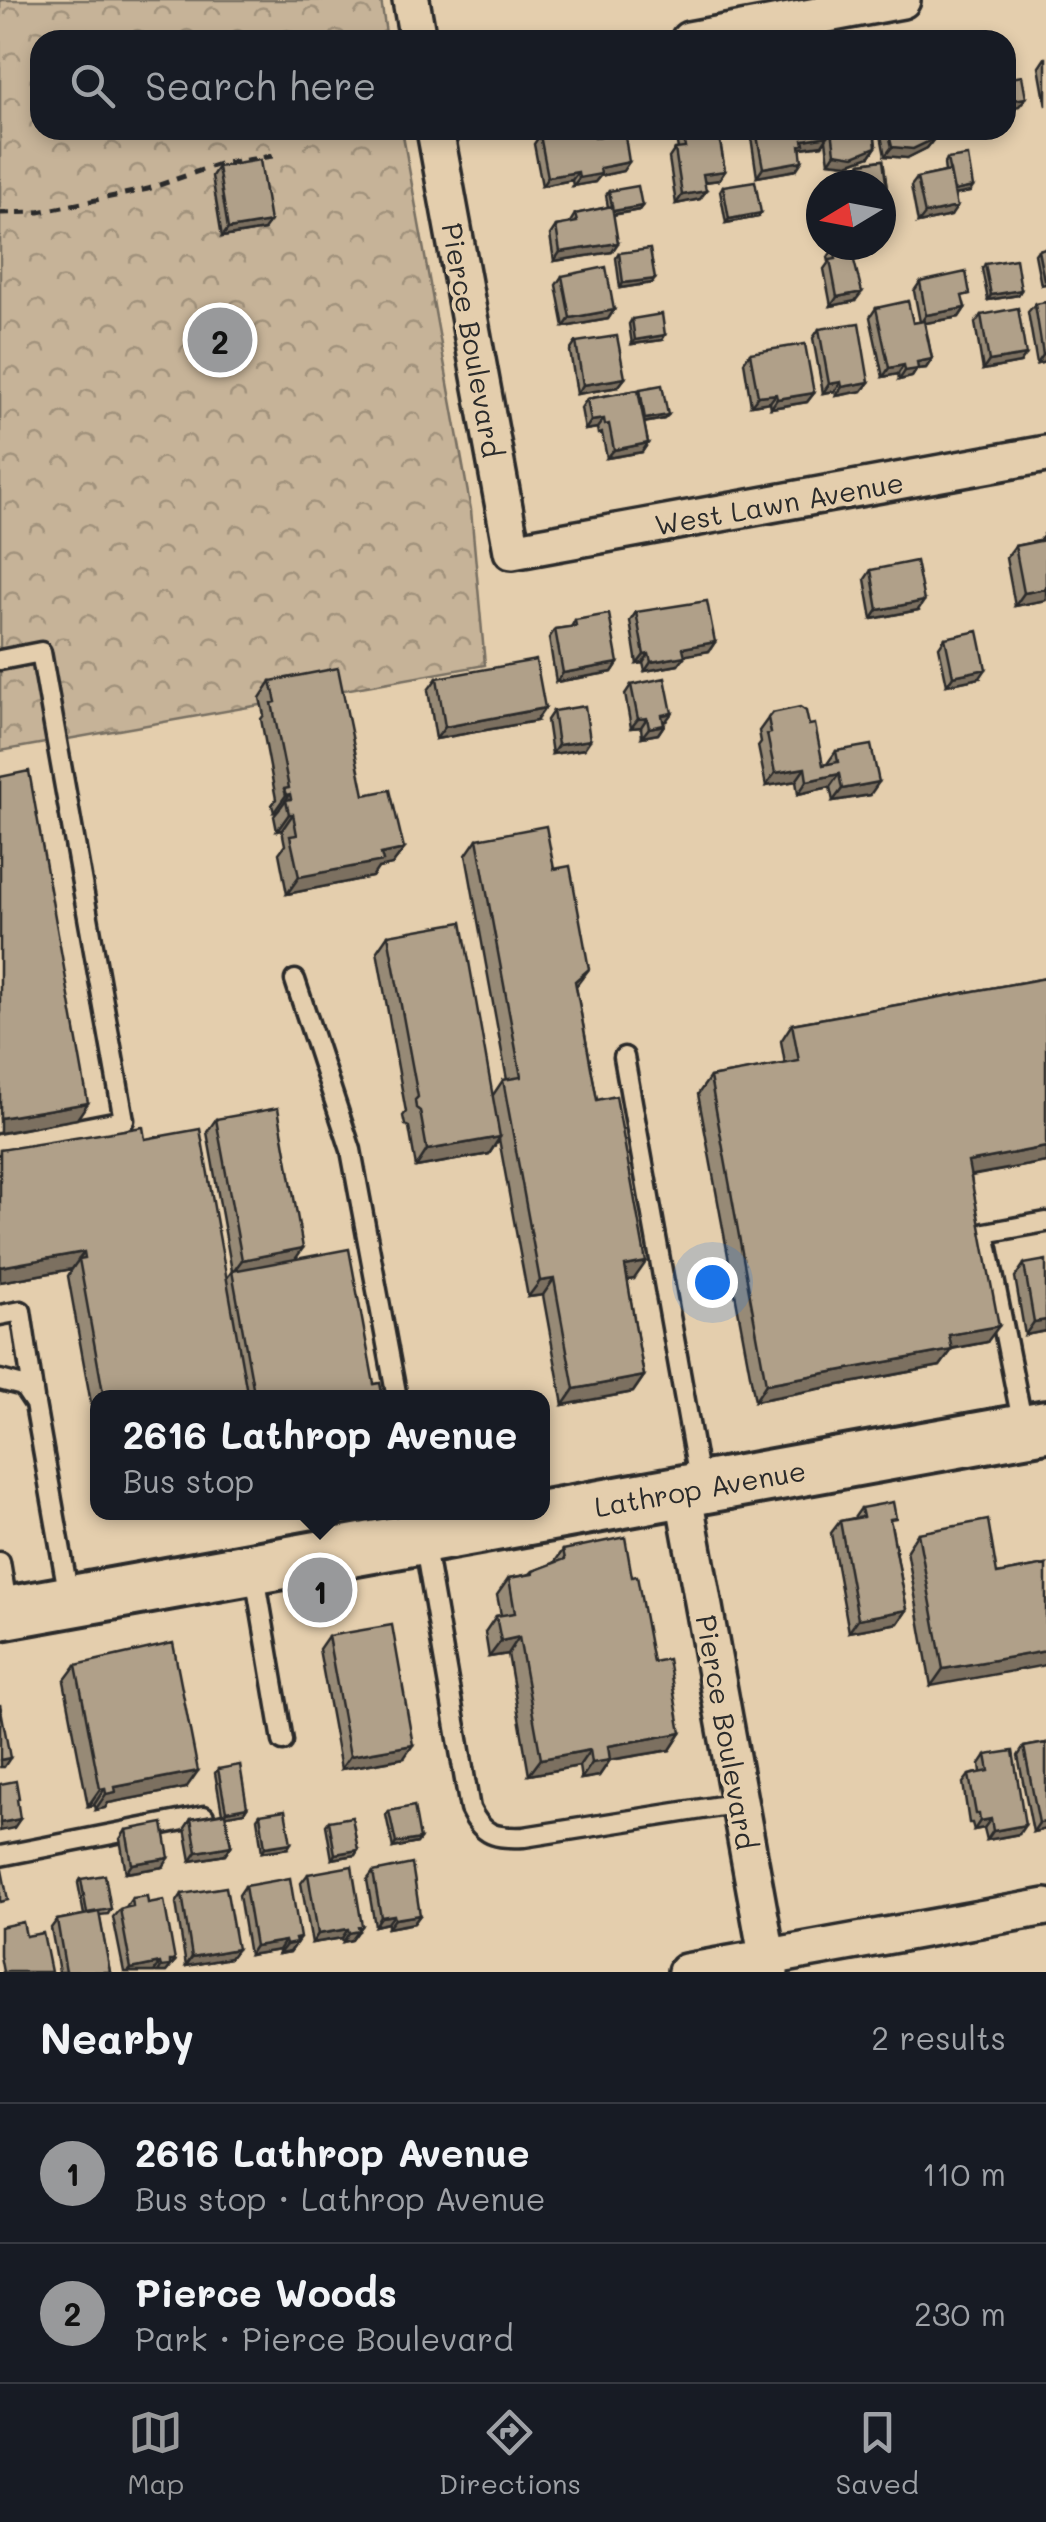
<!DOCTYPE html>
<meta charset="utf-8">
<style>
:root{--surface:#171b24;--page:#20242c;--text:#f1f3f6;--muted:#9ea1a6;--line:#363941;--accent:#98999b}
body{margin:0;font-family:Mali,sans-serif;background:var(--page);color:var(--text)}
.compass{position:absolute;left:806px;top:170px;width:90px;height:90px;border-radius:50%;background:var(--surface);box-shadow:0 5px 15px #0003;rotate:260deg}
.you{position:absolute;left:712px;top:1282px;width:35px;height:35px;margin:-25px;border:8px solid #fff;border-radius:50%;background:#1a73e8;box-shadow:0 0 0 15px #1a73e833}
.badge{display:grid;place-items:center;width:65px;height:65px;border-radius:50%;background:var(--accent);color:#111;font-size:32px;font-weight:700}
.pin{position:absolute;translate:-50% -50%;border:5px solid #fff;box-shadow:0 2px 10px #0006}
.popup{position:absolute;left:90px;top:1390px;width:460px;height:130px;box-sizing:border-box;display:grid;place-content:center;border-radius:20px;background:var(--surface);filter:drop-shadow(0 2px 8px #0005);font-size:32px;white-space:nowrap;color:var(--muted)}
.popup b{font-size:38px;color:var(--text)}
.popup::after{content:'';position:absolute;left:50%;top:100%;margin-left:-20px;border:20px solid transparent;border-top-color:var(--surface)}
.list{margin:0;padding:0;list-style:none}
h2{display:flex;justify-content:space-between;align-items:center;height:130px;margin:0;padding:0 40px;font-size:42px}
h2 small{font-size:32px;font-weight:400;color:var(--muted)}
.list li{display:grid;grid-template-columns:65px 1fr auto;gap:30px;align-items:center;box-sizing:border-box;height:140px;padding:0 40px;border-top:2px solid var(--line)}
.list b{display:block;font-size:38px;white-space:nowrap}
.list p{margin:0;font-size:32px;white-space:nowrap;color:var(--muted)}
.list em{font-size:32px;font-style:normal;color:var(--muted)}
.icon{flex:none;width:55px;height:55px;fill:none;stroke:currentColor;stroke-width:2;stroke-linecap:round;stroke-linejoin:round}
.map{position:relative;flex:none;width:1046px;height:1972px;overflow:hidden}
.search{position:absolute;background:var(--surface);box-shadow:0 5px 15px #0003;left:30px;right:30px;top:30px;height:110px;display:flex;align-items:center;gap:25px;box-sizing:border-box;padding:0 35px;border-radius:30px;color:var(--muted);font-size:38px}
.sheet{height:410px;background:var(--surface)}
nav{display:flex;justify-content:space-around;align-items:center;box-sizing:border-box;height:140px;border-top:2px solid var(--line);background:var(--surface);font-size:28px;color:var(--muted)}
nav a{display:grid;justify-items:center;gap:5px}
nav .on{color:var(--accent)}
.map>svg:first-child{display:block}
.forest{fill:url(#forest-crowns);stroke:#786f62;stroke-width:2.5}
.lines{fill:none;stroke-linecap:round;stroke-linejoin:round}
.lane-casing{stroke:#2b2b2b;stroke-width:25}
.street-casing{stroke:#2b2b2b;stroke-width:42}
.secondary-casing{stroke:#2b2b2b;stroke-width:58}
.path{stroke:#2b2b2b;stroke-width:5;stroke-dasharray:10 8;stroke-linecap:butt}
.lane{stroke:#e4cead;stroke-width:18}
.street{stroke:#e4cead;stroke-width:35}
.secondary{stroke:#e4cead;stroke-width:50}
.wall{fill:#978a76;stroke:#2b2b2b;stroke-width:2.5}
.shaded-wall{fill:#7b7060;stroke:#2b2b2b;stroke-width:2.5}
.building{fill:#b0a089;stroke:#2b2b2b;stroke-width:2.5}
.labels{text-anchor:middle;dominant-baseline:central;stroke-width:8;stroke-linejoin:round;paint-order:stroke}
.street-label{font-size:28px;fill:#2b2b2b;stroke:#e4cead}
</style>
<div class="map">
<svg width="1046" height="1972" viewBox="0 0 1046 1972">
<defs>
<pattern id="forest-crowns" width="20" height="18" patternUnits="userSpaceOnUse" patternTransform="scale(2.5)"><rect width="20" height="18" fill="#c6b398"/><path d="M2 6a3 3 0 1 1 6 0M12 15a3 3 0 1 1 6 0" fill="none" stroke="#a1927c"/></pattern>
</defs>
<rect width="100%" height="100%" fill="#e4cead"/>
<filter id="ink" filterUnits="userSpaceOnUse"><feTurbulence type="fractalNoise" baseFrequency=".01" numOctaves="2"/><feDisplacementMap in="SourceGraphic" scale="20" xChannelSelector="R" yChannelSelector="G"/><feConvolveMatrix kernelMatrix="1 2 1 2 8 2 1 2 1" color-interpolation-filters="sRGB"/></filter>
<g filter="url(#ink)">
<path class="forest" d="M0 0H381L387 40H40V130H402L471 510 485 665 0 751Z"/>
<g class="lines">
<defs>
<path id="lane" d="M0 660 41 652 124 1120 0 1144
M295 980 351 1150 397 1398
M624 1057 700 1485
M0 1315 21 1311 34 1398
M0 1380 23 1386 35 1404 69 1597
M1023 1426 985 1233 1046 1222
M419 1512 470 1809C483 1836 495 1838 524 1837L740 1803
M0 1562 8 1611
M254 1569 283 1741
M0 1856 204 1816"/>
<path id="street" d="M411 0 418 40
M689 40 902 0
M435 130 512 551 1046 454
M683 1491 770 1972
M686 1972 1046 1907"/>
<path id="secondary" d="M0 1614 1046 1426"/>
</defs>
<use href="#lane" class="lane-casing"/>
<use href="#street" class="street-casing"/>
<use href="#secondary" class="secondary-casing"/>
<path class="path" d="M0 213 39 212 148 189 219 164 273 156"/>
<use href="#lane" class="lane"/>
<use href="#street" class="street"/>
<use href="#secondary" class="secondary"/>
</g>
<path class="wall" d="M1045 58H1046V106L1039 67Z
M676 130H718L725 171 719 180 705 182 700 199 676 204 669 158 675 149H678L675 132Z
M750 130H874L876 147 870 156 848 164 829 162 826 140 822 145 801 148 796 170 757 177Z
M880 130H932L934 139 927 148 907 158 885 156Z
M540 135 594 138 623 171 600 176 595 182 573 186 572 180 542 186 534 144Z
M947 159 970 192 954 195 951 216 918 223 911 186 917 178 945 172 944 164Z
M883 160 887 190 884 195H881V185H860L858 168 861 163Z
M218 167 264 230 222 237 212 176Z
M723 186 758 217 726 223 720 191Z
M609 191 642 206 639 210 613 215 612 252 554 261 550 235 556 226 569 224 575 214 608 207 606 195Z
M834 248 855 301 831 306 824 269 829 262 828 257Z
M1046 248V284L1041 285 1035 254 1038 250Z
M619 253 652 283 620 288 616 258Z
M985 264 1021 290 1018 295 988 300 982 269Z
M562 276 614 310 608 319 564 327 556 285Z
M920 282 964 303 965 308 959 317 925 323 932 359 926 368 917 369 912 377 899 380 898 374 883 377 870 317 876 308 913 323 920 322 914 291Z
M1035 304 1046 362 1037 364 1028 312Z
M981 315 1020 363 983 370 975 323Z
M632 319 662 340 632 344 629 324Z
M819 329 869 382 862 391 836 396 835 391 823 393 813 338Z
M576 342 625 378 618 387 577 394 570 351Z
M750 353 814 393 807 402 771 408 770 402 751 405 744 362Z
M638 390 668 415 664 419 644 423 648 443 642 452 607 458 602 433 598 434 597 428 585 430 581 408 587 399Z
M1046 533V600L1015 606 1006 558 1015 546 1039 541Z
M871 570 918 610 872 619 865 579Z
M636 612 715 642 709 651 684 655 678 665 645 671 643 663 637 664 630 621Z
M575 620 618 663 612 672 556 682 549 638 555 629 571 627Z
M945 638 980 678 947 685 939 647Z
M437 678 536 721 436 739 428 690Z
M271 681 364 795 404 849 392 865 378 868 372 877 287 894 279 853 285 845 282 830 277 831 274 816 278 811 274 812 272 805 276 799 261 719 264 715 260 698Z
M631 685 666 721 664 722V725L658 734 642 737 641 727 631 728 625 694Z
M553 711 584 749 552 754 547 720Z
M772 713 823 765 827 764 836 751 870 795 833 801 830 787 798 794 796 781 766 786 758 746 761 742 759 731Z
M477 839 576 987 597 1100 634 1279 627 1280 644 1376 633 1392 563 1405 543 1295 528 1297 499 1139 489 1154 416 1167 409 1127 405 1125 403 1116 406 1112 377 951 388 935 493 1095 503 1080H507L466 855Z
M1046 978V1162L971 1176 987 1342 952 1349 940 1366 755 1401 698 1094 710 1077 785 1064 781 1041 792 1024Z
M216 1119 296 1259 383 1398H98V1442L68 1276 72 1269 0 1282V1150L145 1139 227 1278 232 1271 207 1132Z
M1024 1264 1046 1331 1025 1335 1015 1277Z
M861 1508 891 1524 907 1610 898 1623 849 1632 831 1533 840 1521 854 1518Z
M918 1533 997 1574 1046 1565 931 1686 907 1550Z
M563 1550 632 1577 653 1662 681 1733 670 1750 610 1760 599 1776 581 1779 579 1766 529 1775 508 1654 489 1657 485 1632 496 1616 501 1615 497 1595 509 1578 530 1574 533 1571 554 1563Z
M328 1636 404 1758 341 1769 319 1649Z
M76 1665 186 1788 108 1803 105 1808 95 1810 94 1805 88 1806 64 1681Z
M1046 1743V1829L1033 1832 1018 1756 1024 1747Z
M986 1755 1019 1834 987 1840 984 1828 974 1830 972 1823H969L963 1783 969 1775 981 1772 980 1764Z
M218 1769 247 1807 244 1812 226 1815 231 1846 225 1855 191 1861 185 1828 191 1819 222 1813 215 1773Z
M389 1811 420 1839 417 1843 393 1848 386 1815Z
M260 1814 288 1848 262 1852 257 1818Z
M329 1821 358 1850 355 1855 332 1859 326 1825Z
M126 1830 163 1867 126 1873 120 1839Z
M373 1872 420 1915 414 1923 388 1928V1923L375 1926 367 1880Z
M308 1874 362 1926 352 1940 343 1942 342 1938 312 1943 301 1883Z
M81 1879 111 1909 108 1914 99 1915 110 1972H59L51 1928 57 1920 84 1915 78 1883Z
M245 1886 294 1947 290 1952 279 1954V1950L249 1955 239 1895Z
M182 1894 230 1958 186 1966 176 1903Z
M132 1898 148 1903 175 1961 166 1972H124L113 1917 120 1909 126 1907Z"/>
<path class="shaded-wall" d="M1026 98 1019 106 1006 109V101Z
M828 136 822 145 801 148 798 153 793 154 803 140Z
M934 139 927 148 907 158 885 156 892 147Z
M876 147 870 156 848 164 829 162 835 153Z
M802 161 796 170 757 177 763 168Z
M629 162 623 171 600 176 595 182 573 186 579 178 600 168Z
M725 171 719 180 697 183 703 174Z
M578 172 572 180 542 186 548 177Z
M973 187 970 192 949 196 952 191Z
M706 191 700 199 676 204 682 195Z
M642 206 639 210 610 215 613 211Z
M957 207 951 216 918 223 925 214Z
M761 213 758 217 726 223 729 219Z
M270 222 264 230 222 237 228 229Z
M618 243 612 252 554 261 560 252Z
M655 279 652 283 620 288 623 283Z
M1021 290 1018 295 988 300 991 295Z
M862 292 855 301 831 306 837 297Z
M965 308 959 317 920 324 926 315Z
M614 310 608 319 564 327 570 318Z
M665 335 662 340 632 344 635 340Z
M1046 354V362L1037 364 1043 355Z
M1026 355 1020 363 983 370 989 361Z
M932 359 926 368 917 369 912 377 899 380 905 371 917 362Z
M904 365 898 374 883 377 889 368Z
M625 378 618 387 577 394 583 385Z
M841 382 835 391 823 393 829 384Z
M869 382 862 391 836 396 842 387Z
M814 393 807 402 771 408 777 399Z
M776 394 770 402 751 405 758 396Z
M668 415 664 419 642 423 645 419Z
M604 419 597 428 585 430 591 421Z
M648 443 642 452 607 458 614 450Z
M1046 589V600L1015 606 1024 593Z
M924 601 918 610 872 619 878 610Z
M715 642 709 651 677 657 683 648Z
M649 654 643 663 637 664 644 655Z
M685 656 678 665 645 671 651 662Z
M618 663 612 672 556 682 563 673Z
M986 669 980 678 947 685 953 676Z
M545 708 536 721 436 739 445 727Z
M672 713 666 721 656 723 662 715Z
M647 718 641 727 631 728 638 719Z
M664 725 658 734 642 737 649 728Z
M590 740 584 749 552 754 558 745Z
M805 768 796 781 766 786 775 773Z
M839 774 830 787 798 794 807 781Z
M879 782 870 795 833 801 842 789Z
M290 794 278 811 274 812 286 795Z
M289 814H293L282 830 277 831Z
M404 849 392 865 378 868 372 877 287 894 299 877 381 854Z
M589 969 577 985 563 998 575 981Z
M88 1103 77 1119 0 1133V1118Z
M500 1137 489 1154 416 1167 427 1150Z
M1046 1147V1162L957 1178 968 1162Z
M303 1248 294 1261 233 1272 242 1260Z
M84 1252 72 1269 0 1282V1267Z
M646 1262 634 1279 613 1282 625 1266Z
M554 1279 543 1295 528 1297 540 1281Z
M1046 1320V1331L1025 1335 1034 1322Z
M999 1326 987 1342 938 1351 949 1335Z
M952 1350 940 1366 755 1401 766 1384Z
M644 1376 633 1392 563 1405 574 1389Z
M130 1512H153L127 1517Z
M907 1610 898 1623 849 1632 858 1619Z
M519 1637 508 1654 489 1657 501 1641Z
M1046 1651V1665L931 1686 943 1669Z
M681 1733 670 1750 610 1760 599 1776 581 1779 592 1763 608 1746Z
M413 1745 404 1758 341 1769 350 1756Z
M590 1750 579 1766 529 1775 541 1759Z
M10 1758 4 1767H0V1760Z
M198 1771 186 1788 108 1803 105 1808 95 1810 106 1794 115 1787Z
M105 1788 94 1805 88 1806 100 1789Z
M247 1807 244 1812 223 1816 226 1811Z
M20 1819 14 1828 0 1831V1823Z
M991 1819 984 1828 974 1830 980 1821Z
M1046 1822V1829L1033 1832 1039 1823Z
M1025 1825 1019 1834 987 1840 993 1831Z
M420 1839 417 1843 393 1848 396 1843Z
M291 1843 288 1848 262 1852 265 1847Z
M231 1846 225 1855 191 1861 197 1852Z
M358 1850 355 1855 332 1859 335 1854Z
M169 1858 163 1867 126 1873 132 1864Z
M394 1915 388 1923 375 1926 381 1917Z
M420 1915 414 1923 388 1928 395 1919Z
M362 1926 352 1940 343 1942 349 1933 358 1927Z
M348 1929 342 1938 312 1943 318 1934Z
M300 1938 290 1952 279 1954 286 1945Z
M285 1941 279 1950 249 1955 255 1946Z
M237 1949 230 1958 186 1966 192 1957Z
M170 1961H175L166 1972H158L161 1967Z
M160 1963 154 1972H128L131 1969Z"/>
<path class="building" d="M1022 76 1026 98 1006 101V79Z
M569 130H593L594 138 624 130 629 162 600 168 601 174 579 178 578 172 548 177 540 135Z
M682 130H718L725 171 703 174 706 191 682 195 675 149 685 148Z
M756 130H827L828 136 803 140 804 144 800 145 802 161 763 168Z
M832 130H874L876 147 854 156 835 153Z
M888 130H932L934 139 913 149 892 147Z
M968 156 973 187 954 191 947 159Z
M260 160 270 222 228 229 218 167Z
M883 160 887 190 881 191V185H864L861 163Z
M950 171 957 207 925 214 917 178Z
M755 181 761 213 729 219 723 186Z
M638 186 642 206 613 211 609 191Z
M612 206 618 243 560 252 556 226 577 222 575 214Z
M850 245 862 292 837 297 830 260 836 259 834 248Z
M1046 248V280H1044L1038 250Z
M650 249 655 279 623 283 619 253Z
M1016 259 1021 290 991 295 985 264Z
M606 267 614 310 570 318 562 276Z
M966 272 970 294 962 296 965 308 926 315 920 282Z
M908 301 913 323 924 321 932 359 917 362 918 369 905 371 904 365 889 368 876 308Z
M1046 302V354L1043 355 1035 304Z
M1018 308 1026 355 989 361 981 315Z
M662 314 665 335 635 340 632 319Z
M859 323 869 382 842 387 841 382 829 384 819 329Z
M617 336 625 378 583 385 576 342Z
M805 344 814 393 777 399 776 394 758 396 750 353Z
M662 385 668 415 645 419 640 389Z
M638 390 648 443 614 450 609 424 605 425 604 419 591 421 587 399Z
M1046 533V589L1024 593 1015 546 1045 540 1044 534Z
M916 561 924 601 878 610 871 570Z
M707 601 715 642 683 648 685 656 651 662 649 654 644 655 636 612Z
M609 614 618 663 563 673 555 629 576 626 575 620Z
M978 631 986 669 953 676 945 638Z
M536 660 545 708 445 727 437 678Z
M338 668 364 795 390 790 404 849 381 854 383 861 299 877 290 836 297 835 293 814H289L286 800 291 799 290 794 286 795 284 789 289 788 272 703 276 702 271 681Z
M665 678 672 713 662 715 664 725 649 728 647 718 638 719 631 685Z
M585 706 590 740 558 745 553 711Z
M800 707 806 711 809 725 815 724 823 765 838 762 836 751 871 745 879 782 842 789 839 774 807 781 805 768 775 773 767 734 771 733 768 718 772 713Z
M29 771 88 1103 0 1118V777Z
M546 826 554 869 570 866 589 969 575 981 597 1100 616 1096 646 1262 625 1266 644 1376 574 1389 554 1279 540 1281 503 1080 521 1077 477 839Z
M462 922 500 1137 427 1150 420 1111 416 1108 415 1100 418 1097 388 935Z
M1046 978V1147L968 1162 999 1326 949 1335 952 1350 766 1384 710 1077 799 1061 792 1024Z
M278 1108 303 1248 242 1260 216 1119Z
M143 1127 145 1139 200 1129 248 1398H104L79 1259 85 1258 84 1252 0 1267V1150Z
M349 1249 374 1384 380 1383 383 1398H255L232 1271Z
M1046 1260V1320L1034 1322 1024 1264Z
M893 1502 896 1518 890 1519 907 1610 858 1619 840 1521 863 1517 861 1508Z
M988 1520 997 1574 1046 1565V1651L943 1669 918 1533Z
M625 1537 632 1577 637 1576 653 1662 668 1659 681 1733 608 1746 610 1760 592 1763 590 1750 541 1759 519 1637 501 1641 496 1616 515 1613 509 1578 533 1574V1571L565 1559 563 1550Z
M392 1625 413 1745 350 1756 328 1636Z
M173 1643 198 1771 115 1787 116 1792 106 1794 105 1788 100 1789 76 1665Z
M0 1704 10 1758 0 1760Z
M1046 1743V1822L1039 1823 1024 1747Z
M1013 1751 1025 1825 993 1831 991 1819 980 1821 979 1814H976L969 1775 989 1771 986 1755Z
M240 1765 247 1807 226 1811 218 1769Z
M16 1781 19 1798 17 1799 20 1819 0 1823V1784Z
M414 1806 420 1839 396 1843 389 1811Z
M285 1810 291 1843 265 1847 260 1814Z
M225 1813 231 1846 197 1852 191 1819Z
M352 1817 358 1850 335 1854 329 1821Z
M163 1823 169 1858 132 1864 126 1830Z
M412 1864 420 1915 395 1919 394 1915 381 1917 373 1872Z
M352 1866 362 1926 358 1927 359 1931 349 1933 348 1929 318 1934 308 1874Z
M0 1870H2L8 1900 0 1902Z
M105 1875 111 1909 87 1913 81 1879Z
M290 1878 300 1938 295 1939 296 1943 286 1945 285 1941 255 1946 245 1886Z
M226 1887 237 1949 192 1957 182 1894Z
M147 1896 148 1903 164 1900 175 1961H170V1966L161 1967 160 1963 131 1969 120 1909 133 1906 132 1898Z
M99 1912 110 1972H66L57 1920Z
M23 1922 26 1936 43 1933 51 1972H3L0 1956V1927Z"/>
</g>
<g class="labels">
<g class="street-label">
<text transform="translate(473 340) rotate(80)">Pierce Boulevard</text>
<text transform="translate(779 503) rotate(-10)">West Lawn Avenue</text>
<text transform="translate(700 1488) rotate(-10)">Lathrop Avenue</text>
<text transform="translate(727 1732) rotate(80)">Pierce Boulevard</text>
</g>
</g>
</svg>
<svg class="compass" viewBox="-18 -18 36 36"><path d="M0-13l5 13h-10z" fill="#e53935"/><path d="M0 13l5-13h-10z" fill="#9ea1a6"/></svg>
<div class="you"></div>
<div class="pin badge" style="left:320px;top:1590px">1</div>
<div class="popup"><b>2616 Lathrop Avenue</b>Bus stop</div>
<div class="pin badge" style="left:220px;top:340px">2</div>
<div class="search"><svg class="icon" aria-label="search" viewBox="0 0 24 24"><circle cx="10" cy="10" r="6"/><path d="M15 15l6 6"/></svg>Search here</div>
</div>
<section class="sheet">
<h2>Nearby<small>2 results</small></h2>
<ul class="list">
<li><span class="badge">1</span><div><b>2616 Lathrop Avenue</b><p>Bus stop · Lathrop Avenue</p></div><em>110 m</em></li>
<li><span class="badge">2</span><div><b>Pierce Woods</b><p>Park · Pierce Boulevard</p></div><em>230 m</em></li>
</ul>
</section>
<nav>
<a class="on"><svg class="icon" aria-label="map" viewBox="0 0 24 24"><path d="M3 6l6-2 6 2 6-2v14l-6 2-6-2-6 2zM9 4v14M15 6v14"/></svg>Map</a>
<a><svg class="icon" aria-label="directions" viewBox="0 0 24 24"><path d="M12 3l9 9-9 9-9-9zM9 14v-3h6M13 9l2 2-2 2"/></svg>Directions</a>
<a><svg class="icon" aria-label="saved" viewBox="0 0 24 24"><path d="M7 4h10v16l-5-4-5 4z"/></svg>Saved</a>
</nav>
